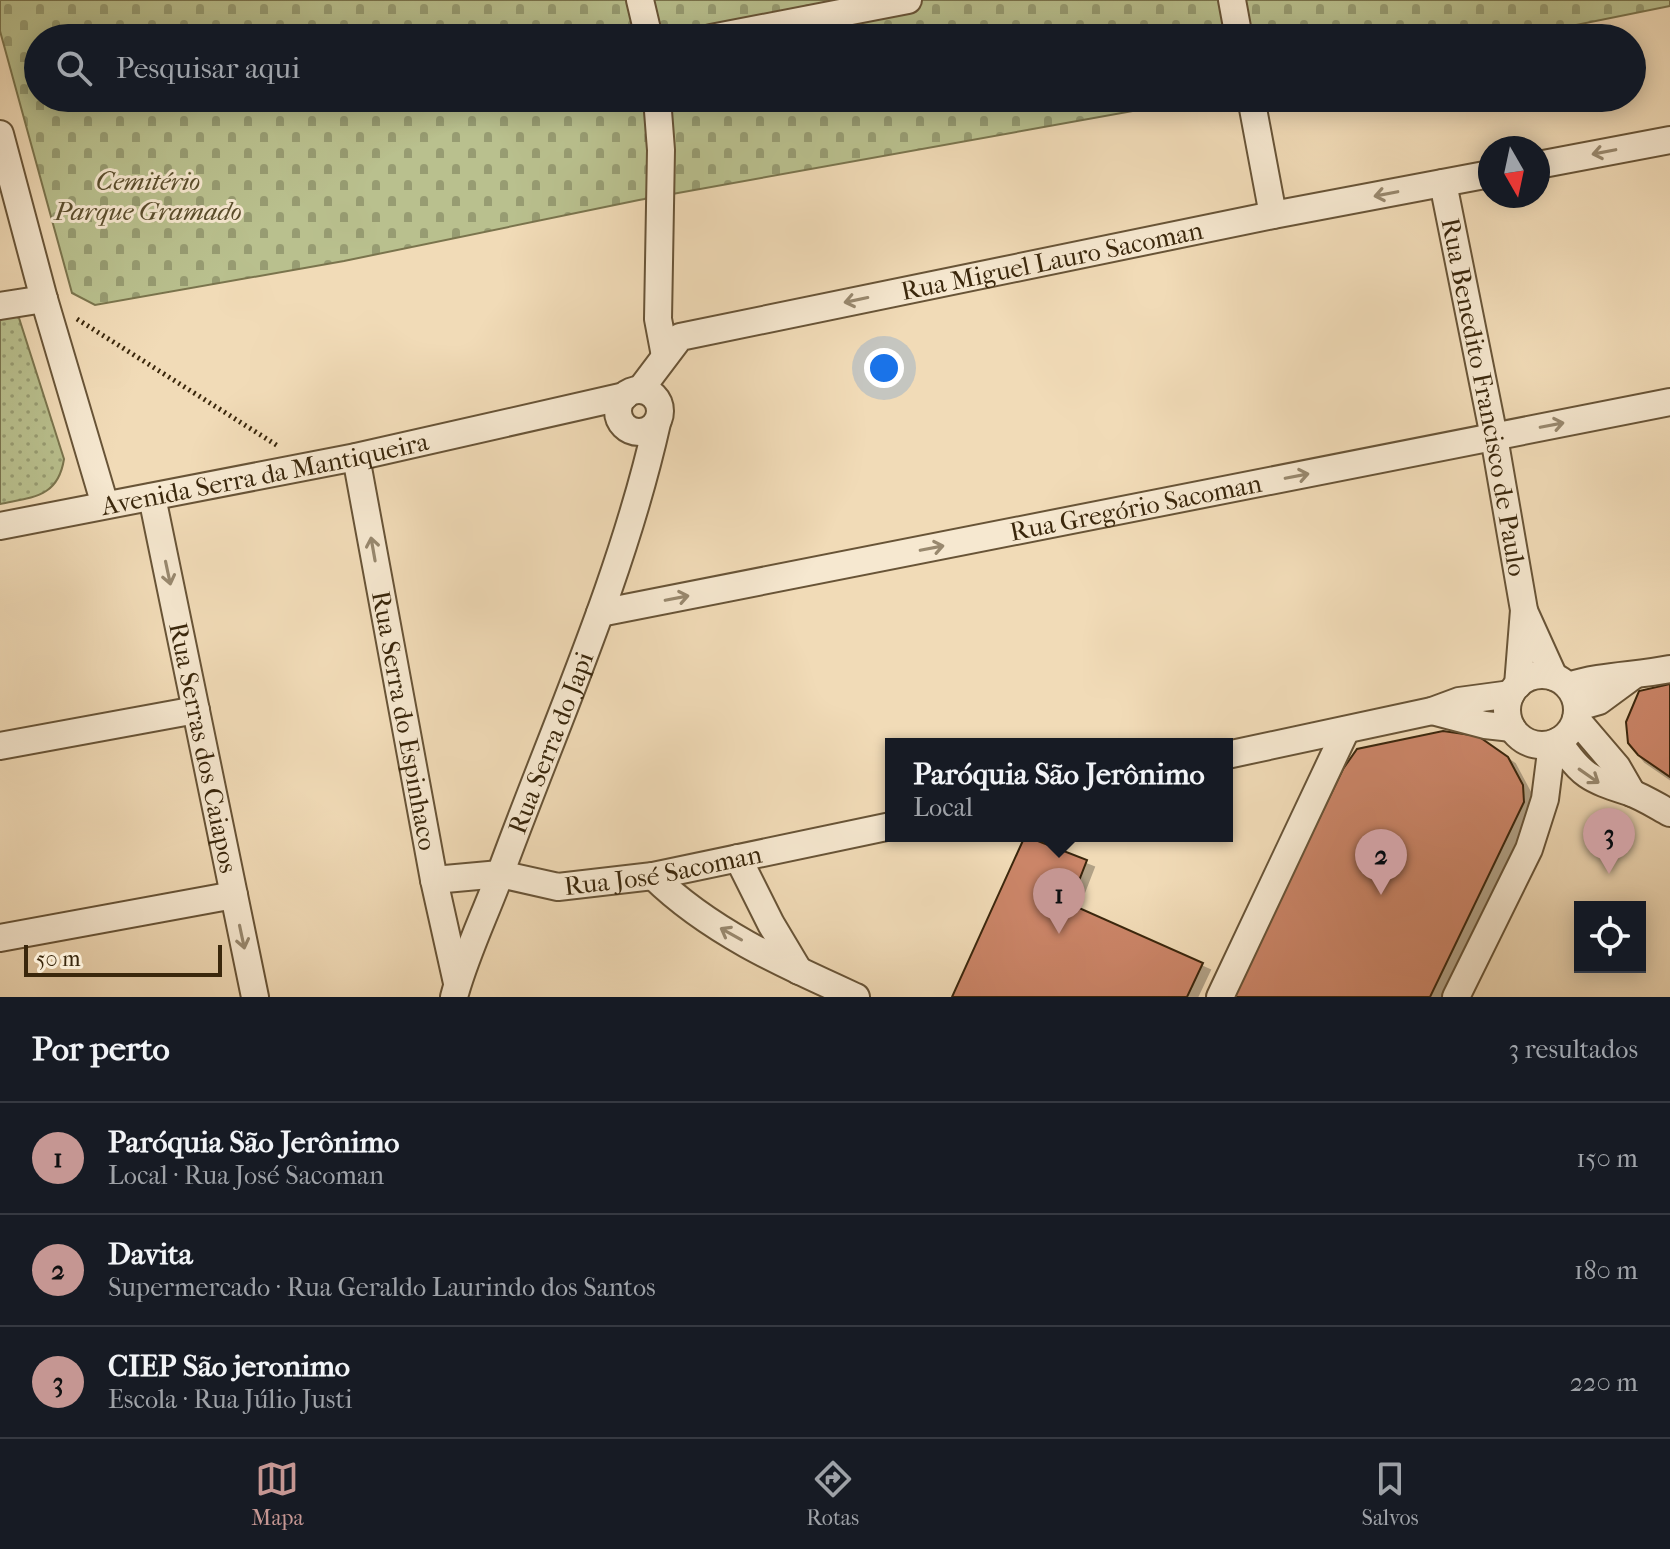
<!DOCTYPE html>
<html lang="pt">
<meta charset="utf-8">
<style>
:root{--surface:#171b24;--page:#242831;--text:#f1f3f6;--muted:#9ea1a6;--line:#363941;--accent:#c59692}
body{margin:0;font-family:"IM FELL French Canon",serif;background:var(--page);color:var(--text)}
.controls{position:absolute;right:24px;bottom:24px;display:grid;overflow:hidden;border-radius:0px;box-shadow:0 4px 20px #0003}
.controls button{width:72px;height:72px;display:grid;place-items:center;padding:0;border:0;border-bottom:2px solid var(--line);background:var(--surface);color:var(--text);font:40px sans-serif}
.compass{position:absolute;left:1478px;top:136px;width:72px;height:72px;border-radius:50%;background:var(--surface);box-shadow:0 4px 20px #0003;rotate:171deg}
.scale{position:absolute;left:24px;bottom:20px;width:198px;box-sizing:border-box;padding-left:8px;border:4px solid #3a270c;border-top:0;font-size:22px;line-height:28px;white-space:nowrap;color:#3a270c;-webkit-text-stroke:6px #f6e8d0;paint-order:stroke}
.you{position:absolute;left:884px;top:368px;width:28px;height:28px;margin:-20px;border:6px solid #fff;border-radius:50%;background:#1a73e8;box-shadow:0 0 0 12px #1a73e833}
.badge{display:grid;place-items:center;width:52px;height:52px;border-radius:50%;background:var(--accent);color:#111;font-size:26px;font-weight:700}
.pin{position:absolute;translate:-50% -66px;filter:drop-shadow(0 2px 4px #0008)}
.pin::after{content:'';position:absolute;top:42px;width:28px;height:24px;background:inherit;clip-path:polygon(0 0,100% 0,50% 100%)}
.popup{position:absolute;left:885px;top:738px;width:348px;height:104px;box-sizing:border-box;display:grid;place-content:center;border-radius:0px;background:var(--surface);filter:drop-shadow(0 2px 6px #0005);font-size:26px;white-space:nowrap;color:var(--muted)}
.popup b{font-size:30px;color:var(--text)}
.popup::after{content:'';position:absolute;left:50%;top:100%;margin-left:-16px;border:16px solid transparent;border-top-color:var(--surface)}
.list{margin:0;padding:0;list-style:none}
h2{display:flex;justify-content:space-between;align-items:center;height:104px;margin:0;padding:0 32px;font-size:34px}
h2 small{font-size:26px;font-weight:400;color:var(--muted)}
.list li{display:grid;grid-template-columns:52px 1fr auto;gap:24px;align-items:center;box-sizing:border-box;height:112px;padding:0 32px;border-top:2px solid var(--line)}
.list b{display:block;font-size:30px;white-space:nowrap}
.list p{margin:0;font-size:26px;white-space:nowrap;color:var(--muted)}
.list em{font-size:26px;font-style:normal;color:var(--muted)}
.icon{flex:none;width:44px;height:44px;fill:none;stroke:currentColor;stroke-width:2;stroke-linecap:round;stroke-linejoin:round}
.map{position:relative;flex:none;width:1670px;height:997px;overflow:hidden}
.search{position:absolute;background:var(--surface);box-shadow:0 4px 20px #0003;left:24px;right:24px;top:24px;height:88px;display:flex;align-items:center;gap:20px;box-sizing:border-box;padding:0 28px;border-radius:44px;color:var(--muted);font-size:30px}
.sheet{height:440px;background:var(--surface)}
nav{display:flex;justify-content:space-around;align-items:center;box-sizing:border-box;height:112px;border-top:2px solid var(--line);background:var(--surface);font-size:22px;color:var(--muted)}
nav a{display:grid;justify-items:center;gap:4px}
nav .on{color:var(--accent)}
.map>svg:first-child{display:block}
.grass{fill:url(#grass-dots);stroke:#7a744d;stroke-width:2}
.cemetery{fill:url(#cemetery-stones);stroke:#7a744d;stroke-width:2}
.building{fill:#cb8568;stroke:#3a270c;stroke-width:2;filter:url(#shadow)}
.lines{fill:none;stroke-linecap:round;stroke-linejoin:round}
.minor-casing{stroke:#685437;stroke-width:30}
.path{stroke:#3a270c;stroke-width:5;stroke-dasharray:2 4;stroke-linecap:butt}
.minor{stroke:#f6e8d0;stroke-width:26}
.oneway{stroke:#98886e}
.labels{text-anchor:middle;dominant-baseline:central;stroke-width:6;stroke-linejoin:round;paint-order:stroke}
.park-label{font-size:26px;font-style:italic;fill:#5a4d2c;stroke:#f6e8d0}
.street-label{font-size:26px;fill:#3a270c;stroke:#f6e8d0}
</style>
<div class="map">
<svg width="1670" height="997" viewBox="0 0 1670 997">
<defs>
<pattern id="grass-dots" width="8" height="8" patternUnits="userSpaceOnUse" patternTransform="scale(2)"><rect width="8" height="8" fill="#b9c08e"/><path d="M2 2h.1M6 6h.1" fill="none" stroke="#979c72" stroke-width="1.8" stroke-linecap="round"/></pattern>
<pattern id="cemetery-stones" width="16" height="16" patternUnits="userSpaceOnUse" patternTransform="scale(2)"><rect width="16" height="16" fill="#b9c08e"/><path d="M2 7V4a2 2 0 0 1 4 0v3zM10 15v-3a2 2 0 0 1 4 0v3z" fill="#979c72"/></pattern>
<filter id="shadow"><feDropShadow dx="7" dy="7" stdDeviation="0" flood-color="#0004"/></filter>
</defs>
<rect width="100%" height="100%" fill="#f1dbb7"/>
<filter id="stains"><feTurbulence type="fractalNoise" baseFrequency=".0025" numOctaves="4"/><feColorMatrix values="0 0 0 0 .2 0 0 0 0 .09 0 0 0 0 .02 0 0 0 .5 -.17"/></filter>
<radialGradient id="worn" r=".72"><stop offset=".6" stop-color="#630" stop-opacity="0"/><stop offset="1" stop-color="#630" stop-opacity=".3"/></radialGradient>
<path class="grass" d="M0 309 19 318 64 459C58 498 32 497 0 504Z"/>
<path class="cemetery" d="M0 0H1670V6L1512 38H38V98H1205L639 200 344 261 95 305 72 293 0 31Z"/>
<path class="building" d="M1670 684V777L1638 755 1628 743 1626 722 1639 691Z
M1443 731 1478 736 1508 757 1523 785 1524 802 1430 997H1233L1343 769 1357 749Z
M1025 836 1087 860 1070 904 1203 963 1187 997H952Z"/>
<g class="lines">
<defs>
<g id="minor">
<path d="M640 0 649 38"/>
<path d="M1232 0 1239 38"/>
<path d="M711 38 908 0"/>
<path d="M657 98 661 150 658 319 665 356"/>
<path d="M1251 98 1273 215"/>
<path d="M0 134 44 299 105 505"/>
<path d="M1538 165 1670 140"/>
<path id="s1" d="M1443 183 1494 437 1524 610 1518 685"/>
<path d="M0 306 44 299"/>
<circle cx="639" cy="411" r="21"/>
<path id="s2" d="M640 390 680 337 1273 215 1490 174"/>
<path id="s3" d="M356 457 434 880 457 983"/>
<path id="s4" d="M152 497 255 997"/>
<path id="s5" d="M0 526 356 457 625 396"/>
<path id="s6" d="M600 613 1670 402"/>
<path d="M1525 613 1554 677"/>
<circle cx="1542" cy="710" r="35"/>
<path d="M1568 686C1601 675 1636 676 1670 669"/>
<path d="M1578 707 1599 701 1633 676"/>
<path d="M1432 711 1485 725 1512 728"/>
<path d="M1576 719 1617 767 1632 793"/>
<path d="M1558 741C1582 777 1590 779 1629 792 1643 797 1657 806 1670 813"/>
<path d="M0 746 196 710"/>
<path d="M1227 755 1432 711 1459 701 1511 694"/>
<path d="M738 858 771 924 799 971"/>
<path d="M653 876C710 932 785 965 856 997"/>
<path id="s7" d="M434 880 500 874 558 887 653 876 891 826"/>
<path d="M0 938 234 895"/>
<path id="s8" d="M454 997C465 956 484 917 499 877 554 727 622 579 657 423"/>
<path d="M1220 997 1346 730"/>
<path d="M1456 997 1529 849 1545 799 1552 744"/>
</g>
</defs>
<use href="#minor" class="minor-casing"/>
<path class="path" d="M77 319 278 446"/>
<use href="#minor" class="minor"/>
</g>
<defs><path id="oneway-shaft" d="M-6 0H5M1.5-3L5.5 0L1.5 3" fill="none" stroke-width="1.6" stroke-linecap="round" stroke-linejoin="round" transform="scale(2)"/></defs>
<g class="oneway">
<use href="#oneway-shaft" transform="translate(1604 152) rotate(169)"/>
<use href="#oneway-shaft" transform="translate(1386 194) rotate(169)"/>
<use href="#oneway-shaft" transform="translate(856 300) rotate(168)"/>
<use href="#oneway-shaft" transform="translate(1552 425) rotate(-11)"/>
<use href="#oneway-shaft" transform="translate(1297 476) rotate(-11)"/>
<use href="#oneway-shaft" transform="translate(932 548) rotate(-11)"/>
<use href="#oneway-shaft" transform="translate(373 549) rotate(-100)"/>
<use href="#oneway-shaft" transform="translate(168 573) rotate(78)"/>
<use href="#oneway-shaft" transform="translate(677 598) rotate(-11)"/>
<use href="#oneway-shaft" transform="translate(1589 776) rotate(35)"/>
<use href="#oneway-shaft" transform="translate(731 934) rotate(-151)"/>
<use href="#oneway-shaft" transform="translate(242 937) rotate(78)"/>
</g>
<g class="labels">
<g class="park-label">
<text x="148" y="181">Cemitério<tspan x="148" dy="30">Parque Gramado</tspan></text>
</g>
<g class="street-label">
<text stroke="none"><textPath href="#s2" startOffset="446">Rua Miguel Lauro Sacoman</textPath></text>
<text stroke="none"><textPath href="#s1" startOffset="218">Rua Benedito Francisco de Paulo</textPath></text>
<text stroke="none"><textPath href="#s5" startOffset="270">Avenida Serra da Mantiqueira</textPath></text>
<text stroke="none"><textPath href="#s6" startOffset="546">Rua Gregório Sacoman</textPath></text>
<text stroke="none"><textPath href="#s3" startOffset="268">Rua Serra do Espinhaco</textPath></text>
<text stroke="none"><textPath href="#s8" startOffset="272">Rua Serra do Japi</textPath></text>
<text stroke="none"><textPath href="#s4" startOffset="256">Rua Serras dos Caiapos</textPath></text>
<text stroke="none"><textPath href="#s7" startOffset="232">Rua José Sacoman</textPath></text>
</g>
</g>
<rect width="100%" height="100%" filter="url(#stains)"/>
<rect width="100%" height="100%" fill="url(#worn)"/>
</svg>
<div class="controls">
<button><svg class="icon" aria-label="locate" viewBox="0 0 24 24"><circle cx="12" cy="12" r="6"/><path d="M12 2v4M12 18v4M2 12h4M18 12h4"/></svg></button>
</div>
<svg class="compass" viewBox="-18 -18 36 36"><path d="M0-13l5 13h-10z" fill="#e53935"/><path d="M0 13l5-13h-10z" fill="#9ea1a6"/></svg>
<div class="scale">50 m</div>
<div class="you"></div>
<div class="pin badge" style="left:1059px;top:934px">1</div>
<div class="popup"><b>Paróquia São Jerônimo</b>Local</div>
<div class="pin badge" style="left:1381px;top:895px">2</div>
<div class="pin badge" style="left:1609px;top:874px">3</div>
<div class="search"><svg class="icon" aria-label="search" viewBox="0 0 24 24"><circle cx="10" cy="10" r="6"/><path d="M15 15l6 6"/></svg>Pesquisar aqui</div>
</div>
<section class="sheet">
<h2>Por perto<small>3 resultados</small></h2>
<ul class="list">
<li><span class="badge">1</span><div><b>Paróquia São Jerônimo</b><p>Local · Rua José Sacoman</p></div><em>150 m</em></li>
<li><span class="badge">2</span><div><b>Davita</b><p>Supermercado · Rua Geraldo Laurindo dos Santos</p></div><em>180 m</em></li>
<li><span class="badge">3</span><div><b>CIEP São jeronimo</b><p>Escola · Rua Júlio Justi</p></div><em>220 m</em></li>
</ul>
</section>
<nav>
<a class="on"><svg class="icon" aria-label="map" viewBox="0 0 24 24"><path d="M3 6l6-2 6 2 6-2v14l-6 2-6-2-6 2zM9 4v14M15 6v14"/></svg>Mapa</a>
<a><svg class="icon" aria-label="directions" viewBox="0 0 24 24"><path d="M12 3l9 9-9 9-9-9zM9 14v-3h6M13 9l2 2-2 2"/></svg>Rotas</a>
<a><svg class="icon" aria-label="saved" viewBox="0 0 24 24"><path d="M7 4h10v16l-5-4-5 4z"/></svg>Salvos</a>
</nav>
